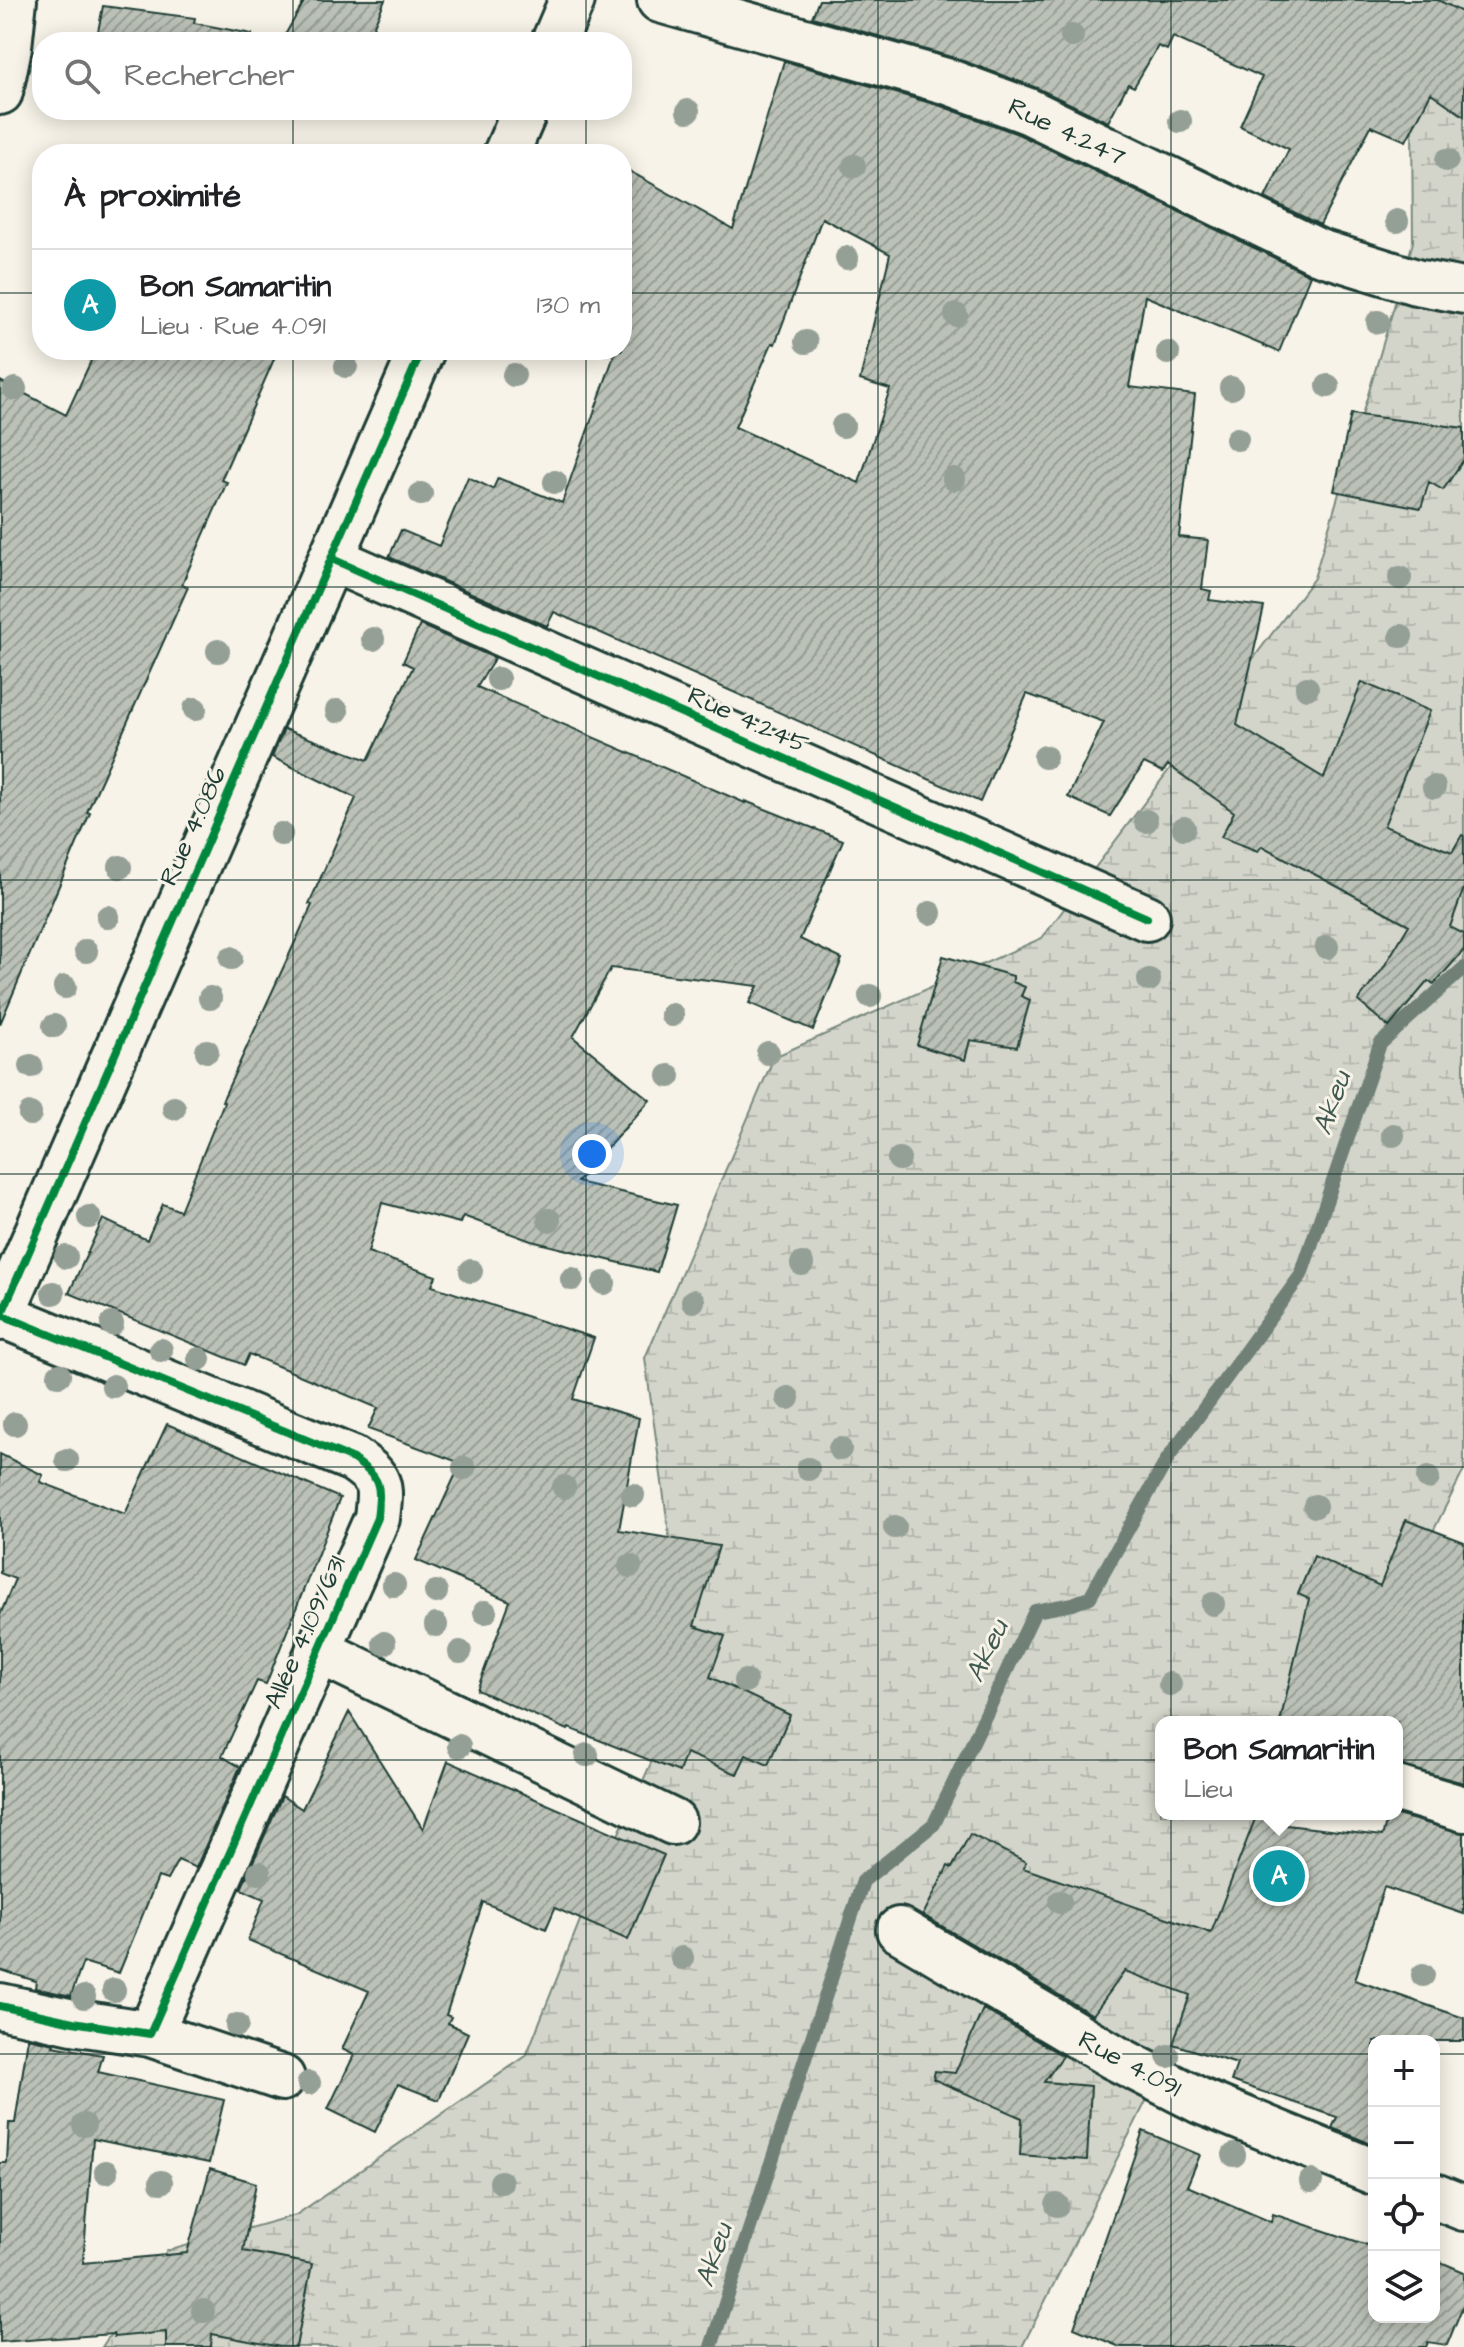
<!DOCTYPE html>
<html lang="fr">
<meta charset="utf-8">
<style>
:root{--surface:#fff;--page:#f6f6f6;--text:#202124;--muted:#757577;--line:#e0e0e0;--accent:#d1495b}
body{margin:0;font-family:"Architects Daughter",sans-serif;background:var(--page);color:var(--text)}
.controls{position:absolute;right:24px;bottom:24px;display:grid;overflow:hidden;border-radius:16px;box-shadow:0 4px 20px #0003}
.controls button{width:72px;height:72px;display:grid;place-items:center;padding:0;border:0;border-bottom:2px solid var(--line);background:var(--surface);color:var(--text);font:40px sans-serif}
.you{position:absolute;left:592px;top:1154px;width:28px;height:28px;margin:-20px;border:6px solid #fff;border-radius:50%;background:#1a73e8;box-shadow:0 0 0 12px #1a73e833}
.badge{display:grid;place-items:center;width:52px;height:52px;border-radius:50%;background:var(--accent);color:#fff;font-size:26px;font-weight:700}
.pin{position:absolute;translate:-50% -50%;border:4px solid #fff;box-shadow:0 2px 8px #0006}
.popup{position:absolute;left:1155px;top:1716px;width:248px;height:104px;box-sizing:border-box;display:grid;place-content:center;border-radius:16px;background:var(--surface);filter:drop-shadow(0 2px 6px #0005);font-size:26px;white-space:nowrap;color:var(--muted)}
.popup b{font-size:30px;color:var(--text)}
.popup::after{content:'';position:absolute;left:50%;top:100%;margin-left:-16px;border:16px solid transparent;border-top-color:var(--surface)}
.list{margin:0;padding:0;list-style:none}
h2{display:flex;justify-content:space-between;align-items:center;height:104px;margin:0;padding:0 32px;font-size:34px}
h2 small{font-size:26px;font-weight:400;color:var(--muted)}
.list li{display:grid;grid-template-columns:52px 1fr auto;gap:24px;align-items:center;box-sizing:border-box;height:112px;padding:0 32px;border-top:2px solid var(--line)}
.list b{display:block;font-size:30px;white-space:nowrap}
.list p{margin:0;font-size:26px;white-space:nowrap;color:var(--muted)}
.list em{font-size:26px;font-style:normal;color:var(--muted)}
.icon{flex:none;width:44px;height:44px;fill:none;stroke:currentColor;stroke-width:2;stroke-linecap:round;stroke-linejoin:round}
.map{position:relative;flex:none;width:1464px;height:2347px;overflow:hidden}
.search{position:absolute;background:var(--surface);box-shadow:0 4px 20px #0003;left:32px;top:32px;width:600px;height:88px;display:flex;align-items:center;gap:20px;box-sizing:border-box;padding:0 28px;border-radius:32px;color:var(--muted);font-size:30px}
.panel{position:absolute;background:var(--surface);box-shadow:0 4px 20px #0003;left:32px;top:144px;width:600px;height:216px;border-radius:32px}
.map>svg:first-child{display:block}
.wetland{fill:url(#wetland-marsh);stroke:#79897f;stroke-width:2}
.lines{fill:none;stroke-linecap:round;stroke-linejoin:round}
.stream{stroke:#6f8077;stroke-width:14}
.building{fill:url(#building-hatch);stroke:#1f3d34;stroke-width:2;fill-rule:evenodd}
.minor-casing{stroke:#1f3d34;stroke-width:50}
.tertiary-casing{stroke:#1f3d34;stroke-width:50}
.minor{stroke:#f7f3e8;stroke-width:44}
.tertiary{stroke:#f7f3e8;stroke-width:44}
.cycleway-casing{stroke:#f7f3e8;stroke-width:13}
.cycleway{stroke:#00873e;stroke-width:8}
.tree{fill:#949f96}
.grid{fill:none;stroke:#1f3d34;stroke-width:2;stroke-opacity:0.55}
.labels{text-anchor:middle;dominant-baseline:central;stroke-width:6;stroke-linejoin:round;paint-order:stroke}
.street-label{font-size:26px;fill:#1f3d34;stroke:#f7f3e8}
.water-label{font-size:28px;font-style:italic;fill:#405950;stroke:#f7f3e8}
</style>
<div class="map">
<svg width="1464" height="2347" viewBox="0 0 1464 2347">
<defs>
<pattern id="wetland-marsh" width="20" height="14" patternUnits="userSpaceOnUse" patternTransform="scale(2)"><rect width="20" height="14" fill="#d3d5ca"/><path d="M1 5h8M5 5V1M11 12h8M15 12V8" fill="none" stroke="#b5b8ae"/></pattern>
<pattern id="building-hatch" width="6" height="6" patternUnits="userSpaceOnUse" patternTransform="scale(2)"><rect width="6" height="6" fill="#bbc1b6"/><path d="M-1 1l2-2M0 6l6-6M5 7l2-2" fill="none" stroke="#979e95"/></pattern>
</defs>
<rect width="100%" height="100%" fill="#f7f3e8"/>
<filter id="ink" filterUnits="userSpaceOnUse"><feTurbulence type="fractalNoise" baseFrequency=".0125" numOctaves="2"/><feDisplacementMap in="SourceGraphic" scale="16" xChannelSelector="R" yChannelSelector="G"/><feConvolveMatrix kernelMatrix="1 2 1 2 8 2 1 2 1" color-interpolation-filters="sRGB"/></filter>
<g filter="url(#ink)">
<path class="wetland" d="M1411 0H1464V1470L1337 1722H1161V1814H1291L1022 2347H102L167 2251 296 2215 526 2056 587 1903 689 1680 645 1358 774 1057 1042 938 1314 578 1413 242Z"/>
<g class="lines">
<path class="stream" d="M711 2347 863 1881 934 1824 1035 1611 1073 1604 1090 1597 1168 1458 1301 1275 1380 1044 1464 968"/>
</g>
<path class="building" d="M305 0H385L367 42H281Z
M819 0H1438L1464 13V116L1431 93 1406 141 1371 126 1320 225 1265 198 1289 149 1240 126 1262 77 1173 37 1167 50 1158 46 1134 87 1128 84 1108 122 1037 88 958 59 812 17Z
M103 6 195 18 194 23 252 34 250 42H96Z
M784 61 941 106 1018 134 1310 275 1279 352 1145 296 1129 387 1195 395 1179 537 1208 540 1202 589 1211 591 1209 600 1264 607 1237 725 1324 778 1362 682 1430 711 1384 826 1452 852 1462 835 1464 836V888L1450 927 1464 934V950L1434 984 1428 981 1389 1027 1358 1001 1382 970 1409 925 1262 846 1258 851 1221 837 1234 812 1168 765 1163 772 1144 763 1110 816 1068 797 1104 722 1027 694 980 802 554 612 547 626 389 557 401 530 439 546 468 477 493 489 498 478 562 503 616 350H622V167L733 229ZM822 218 890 254 860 380 890 389 859 483 735 427 772 343 775 344Z
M96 350H278L221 480 227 482 182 584 188 587 87 812 90 813 0 1024V381L66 415Z
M1351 414 1464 428V459L1443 490 1429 482 1421 508 1334 491Z
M420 625 495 658 477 687 745 803V801L843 840 800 939 842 959 813 1030 749 1003 758 986 611 968 573 1037 650 1100 577 1182 677 1205 657 1272 531 1241 463 1216 460 1223 382 1203 368 1252 436 1276 432 1286 594 1338 573 1399 639 1418 619 1530 719 1546 694 1626 725 1636 710 1677 790 1715 768 1765 746 1755 737 1774 686 1753 679 1772 569 1728 568 1730 477 1690 510 1601 416 1560 461 1463 368 1429 378 1408 249 1354 244 1365 69 1293 103 1219 147 1240 163 1204 180 1211 224 1102 222 1101 312 905 309 904 356 798 272 757 284 729 368 760 413 667 403 662Z
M943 956 1013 976V982L1025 987 1021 996 1030 1000 1017 1047 970 1040 965 1060 917 1045Z
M167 1424 340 1498 266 1684 257 1681 222 1756 240 1767 196 1868 178 1860 167 1880 158 1877 119 1973 83 1962 71 1996 35 1988 36 1981 0 1970V1615L15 1579 0 1573V1454L43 1475 40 1482 125 1514Z
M1406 1520 1464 1542V1783L1397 1765V1722H1280L1309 1599 1298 1594 1314 1556 1380 1586Z
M349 1712 423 1829 448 1761 664 1855 628 1940 555 1908 546 1929 483 1902 446 2015 451 2017 448 2023 468 2033 439 2100 398 2084 375 2132 328 2109 354 2055 342 2049 369 1991 248 1940 264 1899 241 1889 282 1796 302 1809Z
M1257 1814H1266L1286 1825 1382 1836 1389 1814H1393L1464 1833V1914L1384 1887 1355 1980 1464 2018V2041H1374V2145L1332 2128 1337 2117 1231 2081 1237 2064 1173 2044 1190 1995 1125 1971 1093 2015 923 1915 948 1866 952 1868 970 1834 1026 1862 1023 1868 1211 1933Z
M983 2009 1063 2056 1044 2082 1091 2086 1087 2160 1020 2155 1022 2118 933 2079 935 2071 955 2073Z
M28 2038 54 2044 53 2046 103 2055 98 2072 224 2100 209 2163 93 2139 83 2263 187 2253 210 2169 256 2183 243 2251 312 2264 296 2347H281L212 2334 211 2347H166V2332L114 2337 113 2334 0 2342V2163H7L9 2123H15Z
M1143 2131 1200 2155 1187 2186 1271 2222 1273 2214 1374 2247V2317H1434V2259L1464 2272V2303L1447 2345 1428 2342 1426 2347H1120L1074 2328Z"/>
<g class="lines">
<defs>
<path id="minor" d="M660 0 949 82 1028 111 1319 252 1416 282 1464 291
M0 92 9 47 14 0
M332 559 1147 918
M319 1651 673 1822
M1397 1789 1464 1809
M899 1930 1114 2057 1200 2101 1374 2172
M0 2006 73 2022 150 2034 377 1518C381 1485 382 1479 353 1459L2 1315
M150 2034 282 2078
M1434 2196 1464 2208"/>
<path id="tertiary" d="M554 42 572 0
M506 154 525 110
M0 1318 422 350"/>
</defs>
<use href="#minor" class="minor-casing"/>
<use href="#tertiary" class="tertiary-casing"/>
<use href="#minor" class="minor"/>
<use href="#tertiary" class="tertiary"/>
<defs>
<path id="cycleway" d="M332 559 1147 918
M0 1318 422 350
M0 2006 73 2022 150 2034 377 1518C381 1485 382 1479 353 1459L2 1315"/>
</defs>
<use href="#cycleway" class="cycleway-casing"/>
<use href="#cycleway" class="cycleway"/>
</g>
<g class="tree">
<circle cx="1072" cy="36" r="12"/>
<circle cx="688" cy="111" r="12"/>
<circle cx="1180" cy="121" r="12"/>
<circle cx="1447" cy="160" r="12"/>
<circle cx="854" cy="166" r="12"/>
<circle cx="1397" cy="221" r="12"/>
<circle cx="847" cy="258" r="12"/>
<circle cx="956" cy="315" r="12"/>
<circle cx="1378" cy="322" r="12"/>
<circle cx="806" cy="342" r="12"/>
<circle cx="1168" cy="353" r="12"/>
<circle cx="346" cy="366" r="12"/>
<circle cx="514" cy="375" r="12"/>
<circle cx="1328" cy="386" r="12"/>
<circle cx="1231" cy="388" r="12"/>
<circle cx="15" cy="389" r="12"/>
<circle cx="843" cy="426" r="12"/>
<circle cx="1237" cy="439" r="12"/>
<circle cx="954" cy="479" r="12"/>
<circle cx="555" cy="482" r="12"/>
<circle cx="421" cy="494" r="12"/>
<circle cx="1400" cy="578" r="12"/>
<circle cx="1401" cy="636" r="12"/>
<circle cx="373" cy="639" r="12"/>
<circle cx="218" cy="651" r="12"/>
<circle cx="498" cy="679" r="12"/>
<circle cx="1307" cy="688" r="12"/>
<circle cx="195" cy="709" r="12"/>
<circle cx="337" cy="711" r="12"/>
<circle cx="1045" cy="757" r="12"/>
<circle cx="1434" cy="787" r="12"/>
<circle cx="1146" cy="821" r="12"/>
<circle cx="1184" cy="828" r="12"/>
<circle cx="281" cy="834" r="12"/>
<circle cx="120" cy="867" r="12"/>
<circle cx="930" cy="913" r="12"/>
<circle cx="108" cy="917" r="12"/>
<circle cx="1327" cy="947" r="12"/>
<circle cx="86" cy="951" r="12"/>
<circle cx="231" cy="958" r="12"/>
<circle cx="1149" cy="980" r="12"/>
<circle cx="65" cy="987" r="12"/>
<circle cx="870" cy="996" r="12"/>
<circle cx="210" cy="998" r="12"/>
<circle cx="672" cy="1015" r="12"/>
<circle cx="54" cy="1026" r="12"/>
<circle cx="207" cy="1051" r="12"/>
<circle cx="768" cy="1053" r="12"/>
<circle cx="31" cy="1066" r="12"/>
<circle cx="669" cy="1076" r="12"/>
<circle cx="174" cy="1108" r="12"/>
<circle cx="30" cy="1114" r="12"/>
<circle cx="1393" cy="1135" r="12"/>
<circle cx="899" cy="1159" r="12"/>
<circle cx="89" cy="1217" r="12"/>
<circle cx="549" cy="1220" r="12"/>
<circle cx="66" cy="1257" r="12"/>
<circle cx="802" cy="1264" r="12"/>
<circle cx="471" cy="1271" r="12"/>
<circle cx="572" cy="1279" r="12"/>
<circle cx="604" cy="1283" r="12"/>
<circle cx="53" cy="1293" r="12"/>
<circle cx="693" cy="1301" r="12"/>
<circle cx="112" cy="1324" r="12"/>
<circle cx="161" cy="1350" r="12"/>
<circle cx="199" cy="1359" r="12"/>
<circle cx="59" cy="1375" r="12"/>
<circle cx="113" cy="1386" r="12"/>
<circle cx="788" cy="1398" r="12"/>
<circle cx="15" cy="1424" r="12"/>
<circle cx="840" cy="1449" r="12"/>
<circle cx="67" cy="1460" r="12"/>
<circle cx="464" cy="1468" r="12"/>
<circle cx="808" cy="1469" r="12"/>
<circle cx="1428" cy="1478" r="12"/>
<circle cx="564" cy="1487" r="12"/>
<circle cx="633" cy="1495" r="12"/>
<circle cx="1315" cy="1506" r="12"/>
<circle cx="895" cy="1527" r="12"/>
<circle cx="630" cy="1566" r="12"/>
<circle cx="394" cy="1585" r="12"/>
<circle cx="436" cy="1592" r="12"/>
<circle cx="1213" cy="1604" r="12"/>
<circle cx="485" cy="1612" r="12"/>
<circle cx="436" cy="1625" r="12"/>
<circle cx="384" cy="1643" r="12"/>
<circle cx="460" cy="1652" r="12"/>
<circle cx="745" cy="1681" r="12"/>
<circle cx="1170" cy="1684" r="12"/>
<circle cx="459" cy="1746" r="12"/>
<circle cx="587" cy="1755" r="12"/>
<circle cx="259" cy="1873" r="12"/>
<circle cx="1060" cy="1902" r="12"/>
<circle cx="682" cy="1958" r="12"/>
<circle cx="1423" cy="1975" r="12"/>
<circle cx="114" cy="1990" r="12"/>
<circle cx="84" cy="1997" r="12"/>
<circle cx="237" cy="2025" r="12"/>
<circle cx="1168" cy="2056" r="12"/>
<circle cx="309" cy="2083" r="12"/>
<circle cx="84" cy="2125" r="12"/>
<circle cx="1234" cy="2155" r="12"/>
<circle cx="106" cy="2172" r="12"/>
<circle cx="1311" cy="2181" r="12"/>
<circle cx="161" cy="2182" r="12"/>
<circle cx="501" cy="2182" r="12"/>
<circle cx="1057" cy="2205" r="12"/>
<circle cx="203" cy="2311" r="12"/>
</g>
</g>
<path class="grid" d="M293 0V42M586 0V42M878 0V2347M1171 0V2347M293 110V154M586 110V154M0 293H42M622 293H1464M293 350V2347M586 350V2347M0 587H1464M0 880H1464M0 1174H1464M0 1467H1464M0 1760H1464M0 2054H1374M1434 2054H1464"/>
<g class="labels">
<g class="street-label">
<text transform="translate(1067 132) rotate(25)">Rue 4.247</text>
<text transform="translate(748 720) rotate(24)">Rue 4.245</text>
<text transform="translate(193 826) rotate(-66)">Rue 4.086</text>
<text transform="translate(305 1632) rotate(-66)">Allée 4.109/631</text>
<text transform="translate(1130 2064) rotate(28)">Rue 4.091</text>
</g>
<g class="water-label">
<text transform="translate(1332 1103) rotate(-71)">Akeu</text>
<text transform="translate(987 1651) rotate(-65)">Akeu</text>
<text transform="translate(714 2255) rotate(-72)">Akeu</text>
</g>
</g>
</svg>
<div class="controls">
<button>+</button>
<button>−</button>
<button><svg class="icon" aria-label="locate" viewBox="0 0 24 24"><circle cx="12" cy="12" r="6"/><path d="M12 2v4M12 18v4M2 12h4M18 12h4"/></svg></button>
<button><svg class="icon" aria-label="layers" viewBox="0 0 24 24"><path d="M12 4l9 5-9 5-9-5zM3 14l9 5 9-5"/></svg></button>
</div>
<div class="you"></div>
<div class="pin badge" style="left:1279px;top:1876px;background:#0f9aa8">A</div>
<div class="popup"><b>Bon Samaritin</b>Lieu</div>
<div class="search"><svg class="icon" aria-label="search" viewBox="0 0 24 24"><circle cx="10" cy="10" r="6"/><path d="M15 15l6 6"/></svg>Rechercher</div>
<section class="panel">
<h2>À proximité<small></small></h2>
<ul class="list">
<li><span class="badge" style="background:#0f9aa8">A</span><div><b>Bon Samaritin</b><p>Lieu · Rue 4.091</p></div><em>130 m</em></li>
</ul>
</section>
</div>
